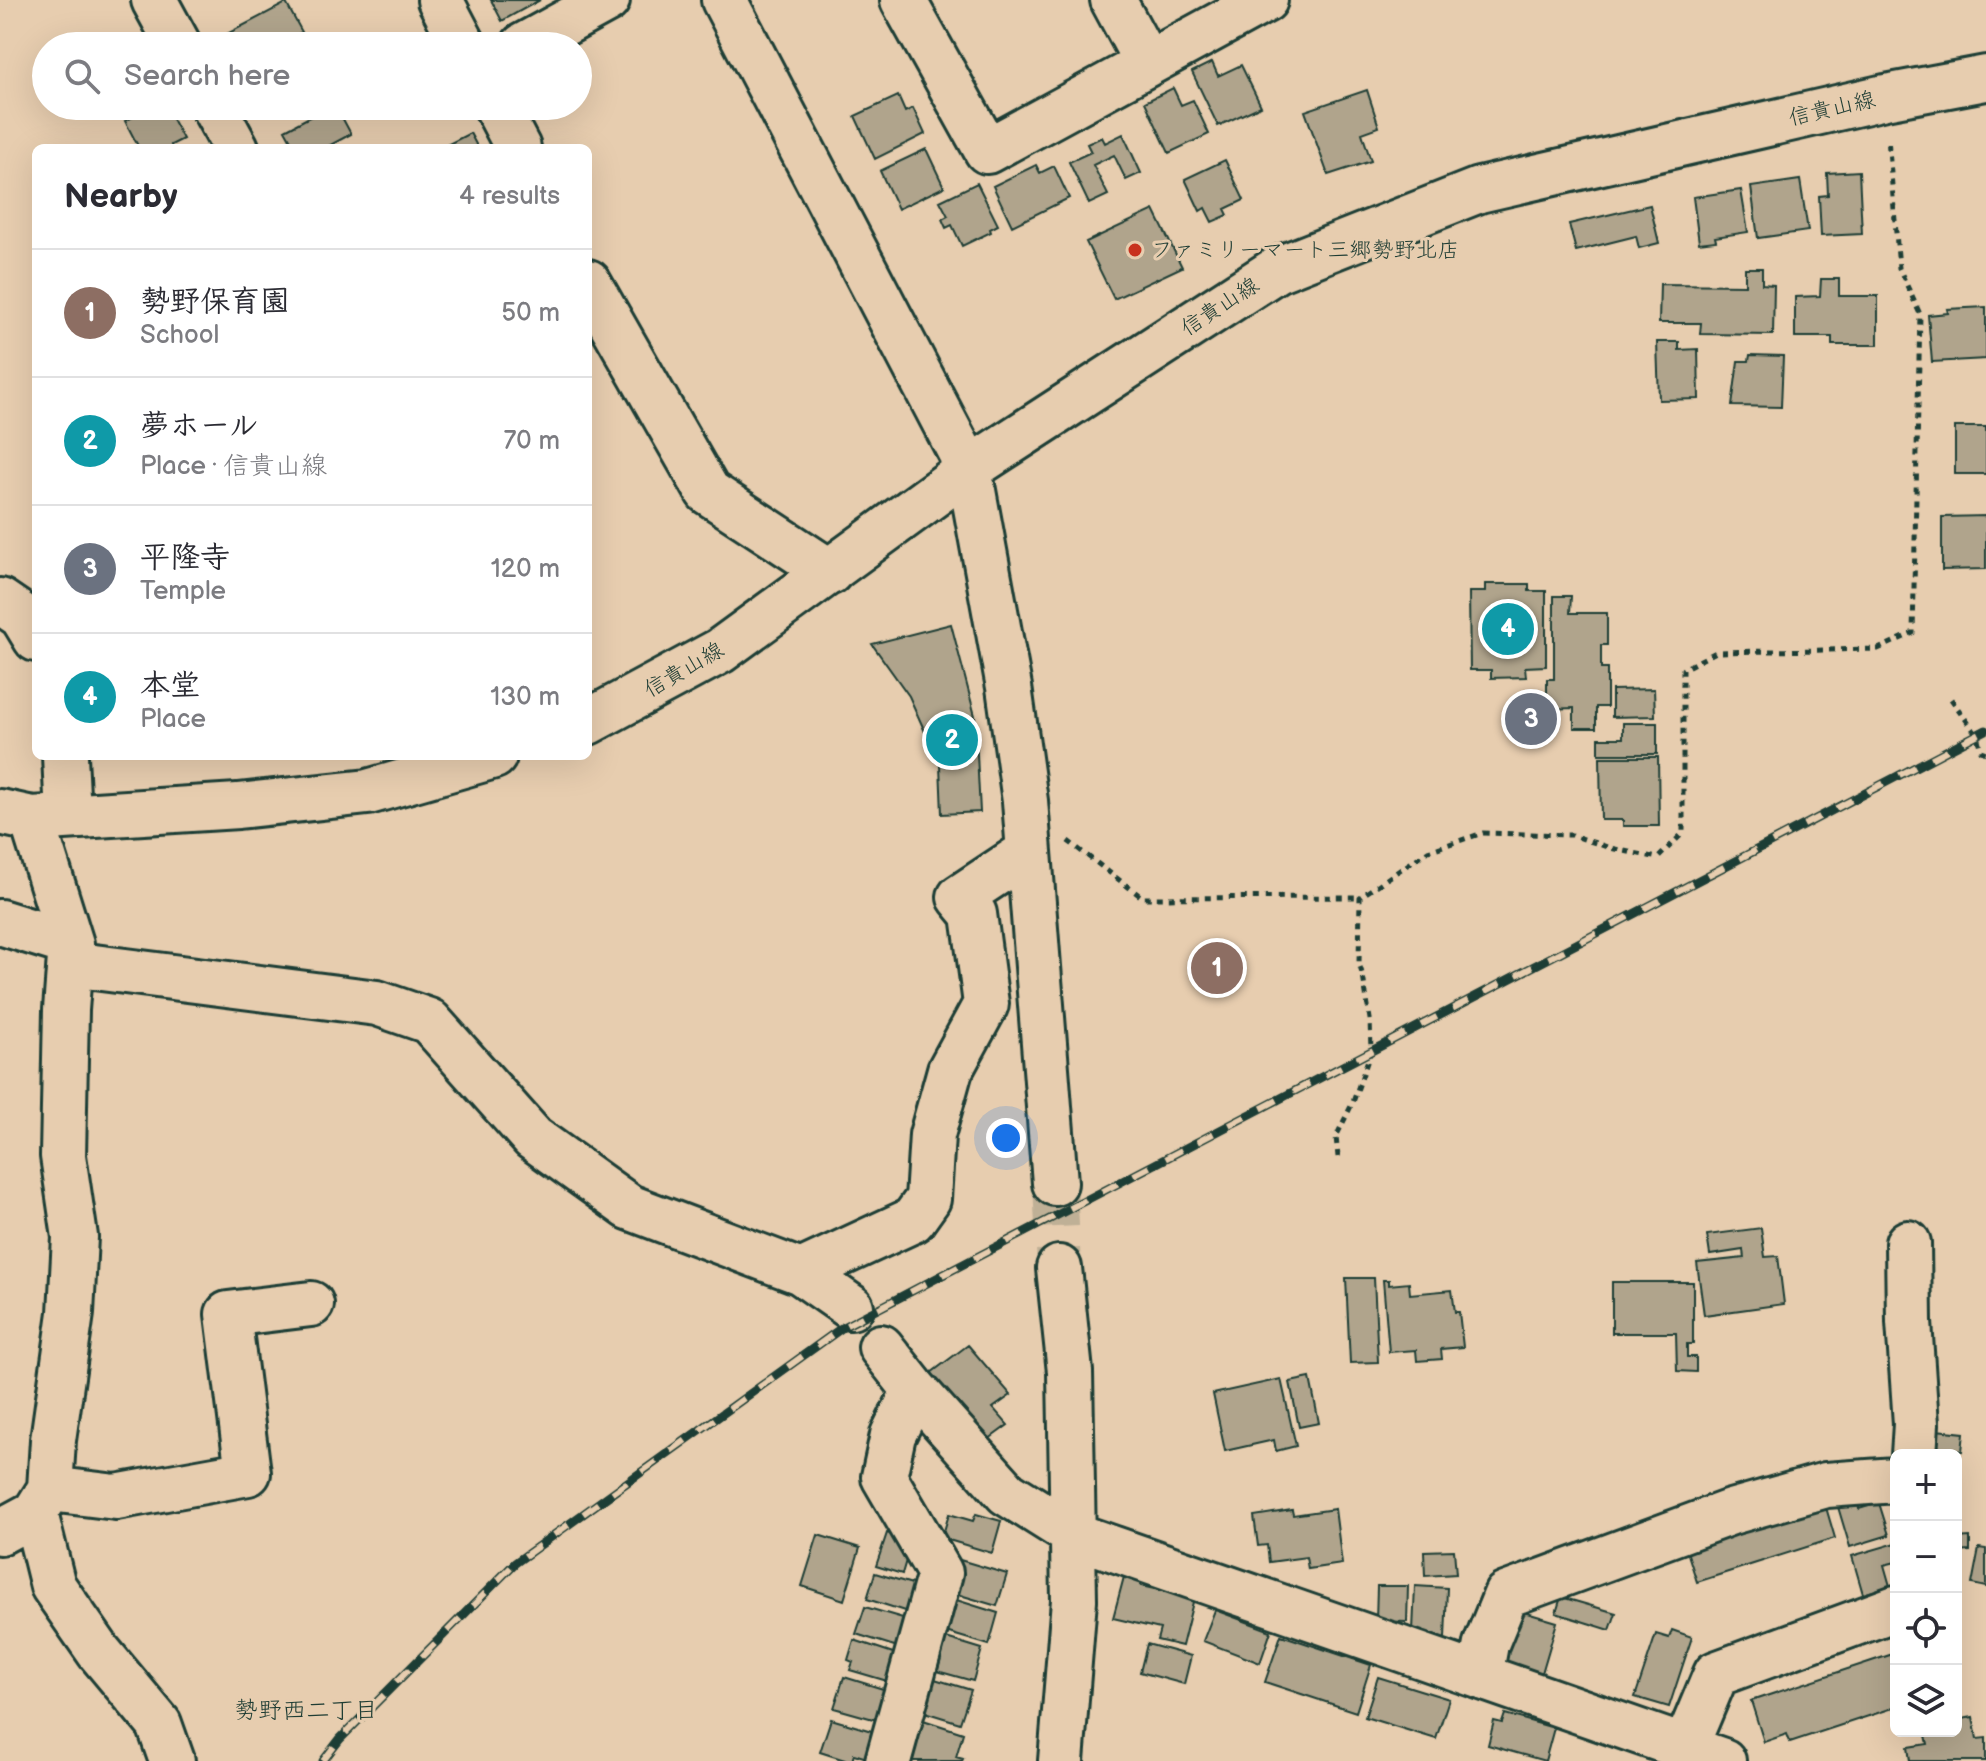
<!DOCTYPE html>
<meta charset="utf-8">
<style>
:root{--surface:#fff;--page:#f7f7f7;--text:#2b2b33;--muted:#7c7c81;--line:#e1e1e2;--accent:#111827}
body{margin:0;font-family:"Balsamiq Sans","Klee One",sans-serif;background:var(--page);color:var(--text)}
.controls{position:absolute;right:24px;bottom:24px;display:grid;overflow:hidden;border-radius:12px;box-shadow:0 8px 32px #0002}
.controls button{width:72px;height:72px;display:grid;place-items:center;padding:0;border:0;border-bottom:2px solid var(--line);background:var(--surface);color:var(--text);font:40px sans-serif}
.you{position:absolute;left:1006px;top:1138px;width:28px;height:28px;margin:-20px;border:6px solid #fff;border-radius:50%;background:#1a73e8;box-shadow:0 0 0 12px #1a73e833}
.badge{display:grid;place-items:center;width:52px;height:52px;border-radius:50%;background:var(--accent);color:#fff;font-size:26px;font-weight:700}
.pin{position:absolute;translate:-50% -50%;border:4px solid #fff;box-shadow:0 2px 8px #0006}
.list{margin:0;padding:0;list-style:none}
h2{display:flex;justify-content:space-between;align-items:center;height:104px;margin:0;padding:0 32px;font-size:34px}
h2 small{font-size:26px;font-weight:400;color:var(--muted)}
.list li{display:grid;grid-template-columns:52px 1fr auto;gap:24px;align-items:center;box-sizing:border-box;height:128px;padding:0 32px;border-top:2px solid var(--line)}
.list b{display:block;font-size:30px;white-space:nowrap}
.list p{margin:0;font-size:26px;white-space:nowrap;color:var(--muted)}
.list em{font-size:26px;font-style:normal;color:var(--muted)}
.icon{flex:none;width:44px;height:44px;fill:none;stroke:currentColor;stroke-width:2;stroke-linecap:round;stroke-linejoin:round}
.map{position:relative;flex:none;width:1986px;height:1761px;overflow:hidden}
.search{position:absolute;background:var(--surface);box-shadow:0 8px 32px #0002;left:32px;top:32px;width:560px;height:88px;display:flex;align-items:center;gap:20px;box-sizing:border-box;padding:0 28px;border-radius:44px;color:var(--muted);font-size:30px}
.panel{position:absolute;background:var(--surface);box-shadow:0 8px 32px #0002;left:32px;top:144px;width:560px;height:616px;border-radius:12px}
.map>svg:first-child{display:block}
.building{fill:#b0a48c;stroke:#1f3d34;stroke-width:2}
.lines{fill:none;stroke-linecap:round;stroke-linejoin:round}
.minor-tunnel{stroke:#bfb096;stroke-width:44;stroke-dasharray:44 22;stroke-linecap:butt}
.minor-casing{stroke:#1f3d34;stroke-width:50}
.major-casing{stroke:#1f3d34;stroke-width:50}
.path{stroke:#1f3d34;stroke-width:5;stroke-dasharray:6 6;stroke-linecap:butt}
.minor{stroke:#e7cdaf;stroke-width:44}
.major{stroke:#e7cdaf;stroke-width:44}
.rail-casing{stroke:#1f3d34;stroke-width:9}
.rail{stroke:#e7cdaf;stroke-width:6;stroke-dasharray:18;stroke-linecap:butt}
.poi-dot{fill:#c8321e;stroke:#e7cdaf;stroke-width:3}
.labels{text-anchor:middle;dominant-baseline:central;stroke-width:6;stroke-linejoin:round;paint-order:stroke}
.street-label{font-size:22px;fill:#1f3d34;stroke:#e7cdaf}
.poi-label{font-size:22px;fill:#1f3d34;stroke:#e7cdaf;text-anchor:start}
.neighbourhood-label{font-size:24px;fill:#1f3d34;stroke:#e7cdaf}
</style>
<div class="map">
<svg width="1986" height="1761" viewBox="0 0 1986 1761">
<rect width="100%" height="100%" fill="#e7cdaf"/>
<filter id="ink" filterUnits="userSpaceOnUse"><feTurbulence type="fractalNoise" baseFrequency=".0125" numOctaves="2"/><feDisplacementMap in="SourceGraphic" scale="16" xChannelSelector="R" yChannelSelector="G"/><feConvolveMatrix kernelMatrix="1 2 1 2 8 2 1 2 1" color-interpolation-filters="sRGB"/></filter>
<g filter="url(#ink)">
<path class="building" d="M491 0H540L502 21Z
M286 3 302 32 276 46H233L227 34Z
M120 39 124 46H106Z
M1212 62 1218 76 1241 65 1261 106 1218 126 1192 72Z
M1173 88 1181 105 1193 100 1209 134 1169 153 1145 102Z
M1367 90 1379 127 1362 133 1371 161 1328 175 1305 111Z
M898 96 905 112 913 108 925 134 875 159 855 116Z
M154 106H165L183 139 171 145 172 148H139L125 121Z
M257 106H276L261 114Z
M330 106H336L351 134 325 148H295L285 130Z
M470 133 478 148H441Z
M1123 134 1141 173 1126 180 1114 155 1093 165 1108 195 1089 204 1069 162 1091 152 1087 144 1102 137 1105 143Z
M926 149 944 187 898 209 880 171Z
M1225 160 1244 200 1225 209 1228 215 1212 222 1205 208 1200 211 1185 179Z
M1036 165 1040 173 1054 166 1069 198 1012 226 993 186Z
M1859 171 1862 234 1821 236 1819 196 1828 195 1827 173Z
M1800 180 1808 231 1758 238 1751 187Z
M977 183 998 225 990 229 991 232 962 246 952 225 946 228 942 219 948 216 940 201Z
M1741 190 1748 232 1715 237 1716 241 1699 243 1693 197Z
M1650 205 1659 243 1639 248 1636 236 1576 251 1569 224Z
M1154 210 1182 267 1114 299 1086 242Z
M1745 268H1762V284L1774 285 1773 335 1700 334 1701 323H1659L1660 284 1745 285Z
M1821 279H1839V296H1878V345H1832V337H1795V297L1820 296Z
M1986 307V359L1932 362 1928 315 1948 313 1947 309Z
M1657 342H1679V350L1698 349 1699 399 1659 400Z
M1750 355 1783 356 1781 407 1732 406 1738 361H1749Z
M1955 427H1986V474H1955Z
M1986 516V569L1942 570V517Z
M1485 584H1529V591H1546V666L1525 667 1526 677 1491 678V670H1470L1469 592H1485Z
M1554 596H1571L1570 613H1607V645H1601V669H1607V707H1596V728H1574V708L1547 709V679H1554Z
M951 624 975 716 980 812 942 814 940 765 909 696 872 644Z
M1654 689 1655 716 1612 717V690Z
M1623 723H1657V754H1599V738H1623Z
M1600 757H1658L1659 826H1623V820H1601Z
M1761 1228 1765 1257 1778 1256 1784 1304 1704 1315 1697 1263 1744 1258 1743 1250 1710 1255 1707 1235Z
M1346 1278H1374L1378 1362 1350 1363Z
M1383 1280H1389V1285L1409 1283 1410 1294 1452 1290 1455 1312H1459L1463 1347 1441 1349 1442 1359 1417 1361 1416 1350 1389 1352Z
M1612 1282H1693V1344H1687V1357H1696V1372L1677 1371 1676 1333H1612Z
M968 1345 1011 1395 993 1408 1008 1425 985 1442 927 1376Z
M1310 1378 1319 1423 1299 1427 1290 1382Z
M1281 1379 1296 1446 1276 1451 1274 1440 1225 1451 1213 1394Z
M1936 1430 1964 1433 1962 1451 1933 1447Z
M1857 1501 1859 1509 1879 1503 1889 1535 1850 1547 1838 1507Z
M1825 1504 1835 1538 1697 1582 1686 1548Z
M1335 1509 1342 1564 1308 1569 1306 1557 1269 1562 1267 1545 1258 1546 1254 1516 1292 1510 1293 1515Z
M949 1514 973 1521 976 1514 1001 1521 992 1553 942 1538Z
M887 1533 901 1538 899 1546 909 1550 902 1574 876 1566Z
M818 1535 860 1548 844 1600 802 1586Z
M1970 1537V1551L1956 1552V1538Z
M1896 1543V1562L1884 1565 1890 1586 1863 1594 1852 1556Z
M1979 1548 1986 1549V1587L1972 1584Z
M1454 1550 1456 1574 1425 1576 1424 1551Z
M960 1560 1007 1574 997 1606 950 1592Z
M875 1573 922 1587 914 1614 867 1599Z
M1125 1573 1143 1577 1141 1586 1194 1598 1182 1646 1157 1640 1160 1629 1113 1618Z
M1377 1586H1408L1407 1622 1376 1621Z
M1415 1586 1447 1588 1445 1639 1422 1638V1632L1413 1631Z
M1561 1597 1616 1613 1610 1630 1556 1613Z
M950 1598 998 1613 989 1645 939 1630Z
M865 1607 913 1621 904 1649 856 1634Z
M1215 1610 1271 1631 1260 1663 1203 1641Z
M1520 1611 1557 1622 1542 1673 1504 1661Z
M1672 1630 1692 1637 1669 1707 1635 1697 1656 1634 1669 1638Z
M1281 1635 1371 1665 1356 1712 1265 1682Z
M946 1638 982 1649 973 1681 930 1669 934 1656 939 1658Z
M854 1640 902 1656 894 1683 850 1670 853 1662 848 1660Z
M1147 1644 1191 1656 1184 1684 1140 1672Z
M1896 1653V1707L1790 1742 1787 1734 1764 1742 1751 1701Z
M844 1677 893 1692 884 1722 834 1708Z
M928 1677 971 1690 960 1723 918 1710Z
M1378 1677 1449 1699 1436 1739 1365 1717Z
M1505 1714 1554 1728 1545 1761 1488 1745 1494 1721 1502 1723Z
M1973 1717 1977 1739 1986 1738V1761H1910L1908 1747 1928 1744 1925 1731H1956V1720Z
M917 1718 963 1733 956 1757 963 1759 962 1761H904Z
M831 1719 875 1732 867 1758 854 1754 852 1761H848L820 1752Z"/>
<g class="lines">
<path class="minor-tunnel" d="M1055 1183 1059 1268"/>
<defs>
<path id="minor" d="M154 0 179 46
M440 0 464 46
M724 0 969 469 1009 687 1025 801 1055 1183
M903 0 987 151 1265 0
M1113 0 1147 63
M523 46 607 0
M213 106 236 148
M496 106 518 148
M588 282 708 492 830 572
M0 601 22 616 36 639
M65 756 68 815
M32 819 71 944 66 1010 63 1156 75 1237 71 1313 53 1440 50 1489 35 1513 53 1586 99 1652 159 1724 172 1761
M0 922 71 944
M70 964 377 1003 429 1021 533 1138 629 1207 801 1272 851 1307
M1908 1243 1909 1322 1916 1424 1914 1455
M1059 1268 1070 1372 1074 1600 1061 1761
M801 1272 913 1220 928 1199 932 1135 950 1070 986 1004 974 914 960 897 1028 852
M881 1347 915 1390 1007 1493 1074 1535 1723 1761
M50 1489 116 1497 248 1473 228 1314 311 1304
M0 1532 35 1513
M1480 1676 1486 1644 1506 1595 1731 1512 1826 1485 1896 1480
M1685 1748 1716 1674 1896 1608
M888 1761 940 1573 884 1477 893 1435 915 1390"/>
<path id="major" d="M588 722 720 651 969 469 1276 270 1479 190 1885 97 1986 78
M0 812 32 819 238 806 368 792 494 756"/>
</defs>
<use href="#minor" class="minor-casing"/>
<use href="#major" class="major-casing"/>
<path class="path" d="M1951 699 1977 735 1981 751 1986 753
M1068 841 1143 898 1360 897
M1338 1157 1336 1137 1353 1102 1371 1051 1370 1019 1363 976 1359 964 1360 897 1428 851 1483 833 1572 835 1610 848 1658 858 1683 833V669L1716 652 1878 649 1913 633 1920 314 1899 268 1888 138"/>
<use href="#minor" class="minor"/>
<use href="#major" class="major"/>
<defs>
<path id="rail" d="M323 1761 340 1739 515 1563 843 1327 1986 730"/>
</defs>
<use href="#rail" class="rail-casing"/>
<use href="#rail" class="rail"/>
</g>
</g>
<circle class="poi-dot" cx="1135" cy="250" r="8"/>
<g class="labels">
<g class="street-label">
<text transform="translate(1832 109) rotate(-13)">信貴山線</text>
<text transform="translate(1220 307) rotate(-33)">信貴山線</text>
<text transform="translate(684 670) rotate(-30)">信貴山線</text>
</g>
<g class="poi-label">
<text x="1151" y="250">ファミリーマート三郷勢野北店</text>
</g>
<g class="neighbourhood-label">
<text x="306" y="1710">勢野西二丁目</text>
</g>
</g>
</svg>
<div class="controls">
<button>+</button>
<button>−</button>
<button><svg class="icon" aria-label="locate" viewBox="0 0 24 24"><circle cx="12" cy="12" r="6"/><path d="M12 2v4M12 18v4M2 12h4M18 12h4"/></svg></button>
<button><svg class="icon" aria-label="layers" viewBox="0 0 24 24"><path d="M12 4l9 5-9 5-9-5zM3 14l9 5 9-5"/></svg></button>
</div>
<div class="you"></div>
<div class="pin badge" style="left:1217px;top:968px;background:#8d6e63">1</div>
<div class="pin badge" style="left:952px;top:740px;background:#0f9aa8">2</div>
<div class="pin badge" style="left:1531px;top:719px;background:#6b7280">3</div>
<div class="pin badge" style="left:1508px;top:629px;background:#0f9aa8">4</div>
<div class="search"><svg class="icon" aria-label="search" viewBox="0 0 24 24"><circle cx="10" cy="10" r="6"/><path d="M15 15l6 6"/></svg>Search here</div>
<section class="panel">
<h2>Nearby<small>4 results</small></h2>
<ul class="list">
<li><span class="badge" style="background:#8d6e63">1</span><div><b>勢野保育園</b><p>School</p></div><em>50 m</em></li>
<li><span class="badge" style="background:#0f9aa8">2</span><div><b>夢ホール</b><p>Place · 信貴山線</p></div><em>70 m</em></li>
<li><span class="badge" style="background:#6b7280">3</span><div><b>平隆寺</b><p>Temple</p></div><em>120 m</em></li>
<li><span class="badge" style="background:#0f9aa8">4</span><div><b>本堂</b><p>Place</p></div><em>130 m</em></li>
</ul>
</section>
</div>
